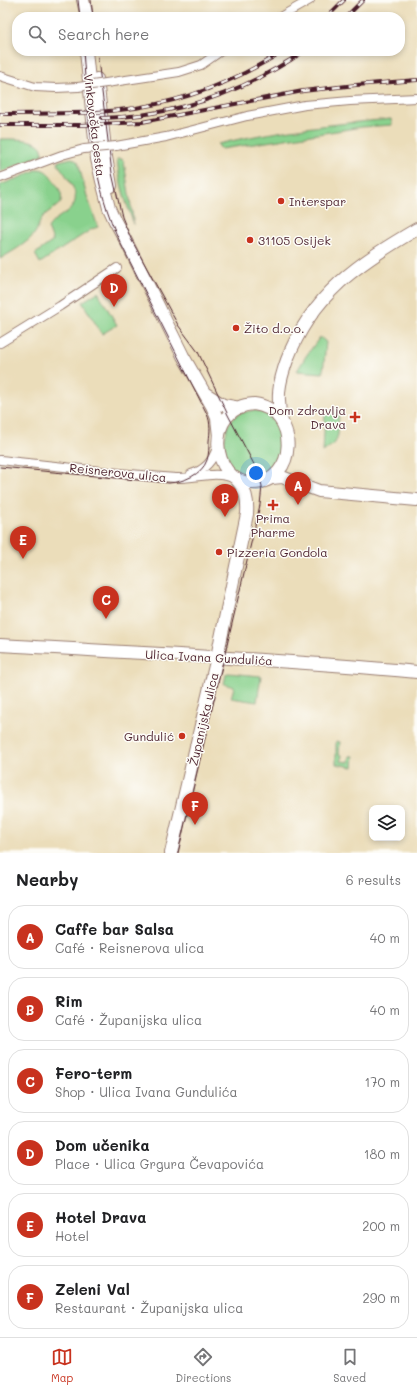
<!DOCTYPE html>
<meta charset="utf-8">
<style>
:root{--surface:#fff;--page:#f2f2f2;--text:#202124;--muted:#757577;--line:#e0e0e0;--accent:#c8321e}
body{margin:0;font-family:Mali,sans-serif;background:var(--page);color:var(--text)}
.controls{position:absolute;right:12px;bottom:12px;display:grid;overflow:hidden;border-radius:8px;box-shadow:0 2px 6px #0003}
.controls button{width:36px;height:36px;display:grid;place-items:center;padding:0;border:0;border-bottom:1px solid var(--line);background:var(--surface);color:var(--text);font:20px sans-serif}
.you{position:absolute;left:256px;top:473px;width:14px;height:14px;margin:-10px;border:3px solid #fff;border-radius:50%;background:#1a73e8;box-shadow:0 0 0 6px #1a73e833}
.badge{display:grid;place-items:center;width:26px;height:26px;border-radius:50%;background:var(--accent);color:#fff;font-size:13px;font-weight:700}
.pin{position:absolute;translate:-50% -33px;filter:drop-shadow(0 1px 2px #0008)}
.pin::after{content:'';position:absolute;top:21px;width:14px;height:12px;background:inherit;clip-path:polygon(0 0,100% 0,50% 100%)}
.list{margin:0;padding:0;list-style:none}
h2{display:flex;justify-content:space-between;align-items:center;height:52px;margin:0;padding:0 16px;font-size:17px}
h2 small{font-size:13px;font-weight:400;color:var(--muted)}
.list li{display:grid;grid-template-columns:26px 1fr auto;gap:12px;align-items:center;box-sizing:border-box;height:64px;margin:0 8px 8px;padding:0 8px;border:1px solid var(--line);border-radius:16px}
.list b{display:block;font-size:15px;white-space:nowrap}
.list p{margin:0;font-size:13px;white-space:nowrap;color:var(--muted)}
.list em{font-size:13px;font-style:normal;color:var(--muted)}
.icon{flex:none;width:22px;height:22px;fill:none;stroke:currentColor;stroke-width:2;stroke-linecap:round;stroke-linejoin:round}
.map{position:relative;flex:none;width:417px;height:853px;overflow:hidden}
.search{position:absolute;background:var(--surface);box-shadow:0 2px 6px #0003;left:12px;right:12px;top:12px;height:44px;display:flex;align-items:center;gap:10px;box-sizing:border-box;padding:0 14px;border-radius:16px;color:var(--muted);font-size:15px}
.sheet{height:484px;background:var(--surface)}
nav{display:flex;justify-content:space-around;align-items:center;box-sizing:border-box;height:56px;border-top:1px solid var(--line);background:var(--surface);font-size:11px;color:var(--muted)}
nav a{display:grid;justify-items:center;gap:2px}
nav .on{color:var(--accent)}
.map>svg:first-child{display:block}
.green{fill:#89d18d;stroke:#6a785c}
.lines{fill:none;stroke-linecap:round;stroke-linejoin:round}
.street-casing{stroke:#9a7e72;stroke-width:10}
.secondary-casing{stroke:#9a7e72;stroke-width:14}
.street{stroke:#fff;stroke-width:8}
.secondary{stroke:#fff;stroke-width:12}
.tram{stroke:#4a1f2b;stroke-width:1}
.rail-casing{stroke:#4a1f2b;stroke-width:4}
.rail{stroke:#fdfcf7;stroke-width:2.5;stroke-dasharray:8;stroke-linecap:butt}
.street-bridge-casing{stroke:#9a7e72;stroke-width:10;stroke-linecap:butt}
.street-bridge{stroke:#fff;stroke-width:8}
.poi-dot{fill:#c8321e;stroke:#fdfcf7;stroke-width:1.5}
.labels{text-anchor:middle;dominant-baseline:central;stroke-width:3;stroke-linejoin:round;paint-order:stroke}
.street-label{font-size:12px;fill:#4a1f2b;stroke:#fdfcf7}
.poi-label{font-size:12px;fill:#4a1f2b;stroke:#fdfcf7;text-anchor:start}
</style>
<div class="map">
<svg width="417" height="853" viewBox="0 0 417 853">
<rect width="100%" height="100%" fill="#fdfcf7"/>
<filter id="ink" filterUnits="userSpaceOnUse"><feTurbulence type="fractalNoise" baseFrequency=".025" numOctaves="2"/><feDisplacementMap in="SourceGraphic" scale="8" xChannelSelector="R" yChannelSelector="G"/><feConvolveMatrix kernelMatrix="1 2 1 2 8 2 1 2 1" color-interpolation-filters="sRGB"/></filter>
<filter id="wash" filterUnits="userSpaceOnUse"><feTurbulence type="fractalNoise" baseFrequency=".012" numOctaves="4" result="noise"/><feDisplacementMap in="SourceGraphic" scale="16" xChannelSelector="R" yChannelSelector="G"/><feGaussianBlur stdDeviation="0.9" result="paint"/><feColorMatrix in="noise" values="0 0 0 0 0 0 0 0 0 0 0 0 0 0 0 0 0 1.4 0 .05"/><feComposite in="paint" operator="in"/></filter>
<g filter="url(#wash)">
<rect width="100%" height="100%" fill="#ebddba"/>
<path class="green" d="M391 119 392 125 362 127 222 149 220 148 218 144C275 130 333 124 391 119Z
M0 139C11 139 47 137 42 155L0 172Z
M72 158 78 162 86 193 98 227 92 229 40 263 35 254 53 241 51 236 48 228C52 221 60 216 67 212 86 198 68 179 58 164L59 161Z
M117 159H122L124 162 134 225C126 203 119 182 117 159Z
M38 169C46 169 50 175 54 181 58 187 63 193 61 201 59 207 49 210 45 215 39 220 39 227 35 233 27 244 11 252 0 259V185L21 177Z
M98 292 117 325 102 334 82 302Z
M320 337 326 342 323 373 297 371 306 356Z
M254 410 271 415 282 432 281 454 271 473 252 478 236 473 226 458 224 442 228 425 234 417 240 413Z
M325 412H339L338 435 335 443 323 452Z
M228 673 261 676 257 702 231 698 234 687 224 684 226 674Z
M336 741 340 742 339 754 342 755 341 761 349 762 350 756H354L353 767 336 764Z"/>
</g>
<g filter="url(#ink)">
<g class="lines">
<defs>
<path id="street" d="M280 17 310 0
M0 76 35 87 56 88 78 87
M106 83 179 72 201 65 221 51
M116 146 166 137 247 116 305 105 350 101 417 98
M0 178 62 155 84 149
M0 343 60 306 117 268
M0 460C59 466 117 474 176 478 196 479 214 470 233 478
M191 474C205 470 213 461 217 447"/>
<path id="secondary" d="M83 0 87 17
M86 51 97 159 102 181 109 208 115 221 127 243 183 356 212 406 217 418 219 436
M97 79 106 157 111 186
M206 394 223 405 240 408
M254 404C301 410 297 483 253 483 209 483 204 406 254 404Z
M282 422C276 398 279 382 287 360 312 294 359 263 417 229
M272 478 282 477 319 491 417 500
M0 645C139 653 278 659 417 672
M171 853 217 657 247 514C248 500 246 490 236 479"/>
</defs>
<use href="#street" class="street-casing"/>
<use href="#secondary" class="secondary-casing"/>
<use href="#street" class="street"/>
<use href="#secondary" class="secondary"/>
<path class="tram" d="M78 0 80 17
M91 0 93 17
M97 51 112 173 122 217 131 239 178 325 198 352 228 415 258 472 262 486 260 505 178 853
M0 467 169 483C183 482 202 475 207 460 209 454 209 447 209 441 210 432 211 423 207 414L121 244C92 185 88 116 83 51"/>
<defs>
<path id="rail" d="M327 17 344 0
M346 17 363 0
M0 114C39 113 79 115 119 110 177 104 233 83 283 51
M102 118C175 116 244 92 304 51
M0 125H81L142 122 303 91 356 85 417 80"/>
</defs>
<use href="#rail" class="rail-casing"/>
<use href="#rail" class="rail"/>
<defs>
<path id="street-bridge" d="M78 87 106 83
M84 149 116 146"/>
</defs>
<use href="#street-bridge" class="street-bridge-casing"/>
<use href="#street-bridge" class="street-bridge"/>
</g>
</g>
<g class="poi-dot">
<circle cx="281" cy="201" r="4"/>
<circle cx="250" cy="240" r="4"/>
<circle cx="236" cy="328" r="4"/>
<path d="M353 411h4v4h4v4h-4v4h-4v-4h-4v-4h4z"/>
<path d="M271 499h4v4h4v4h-4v4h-4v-4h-4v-4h4z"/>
<circle cx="219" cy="552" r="4"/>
<circle cx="182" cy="736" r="4"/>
</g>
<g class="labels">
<g class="street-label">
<text transform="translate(95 125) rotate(83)">Vinkovačka cesta</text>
<text transform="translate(118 472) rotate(6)">Reisnerova ulica</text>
<text transform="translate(209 657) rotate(3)">Ulica Ivana Gundulića</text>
<text transform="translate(203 719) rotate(-77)">Županijska ulica</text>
</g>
<g class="poi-label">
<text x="289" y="201">Interspar</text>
<text x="258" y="240">31105 Osijek</text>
<text x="244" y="328">Žito d.o.o.</text>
<text x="346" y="410" text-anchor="end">Dom zdravlja<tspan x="346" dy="14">Drava</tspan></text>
<text x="273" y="518" text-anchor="middle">Prima<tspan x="273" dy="14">Pharme</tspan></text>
<text x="227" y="552">Pizzeria Gondola</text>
<text x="174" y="736" text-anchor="end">Gundulić</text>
</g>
</g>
</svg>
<div class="controls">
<button><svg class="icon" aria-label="layers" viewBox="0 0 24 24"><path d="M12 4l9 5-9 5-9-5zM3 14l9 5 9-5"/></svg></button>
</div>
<div class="you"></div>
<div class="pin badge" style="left:298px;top:505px">A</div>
<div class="pin badge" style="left:225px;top:517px">B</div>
<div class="pin badge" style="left:106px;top:619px">C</div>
<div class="pin badge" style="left:114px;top:307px">D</div>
<div class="pin badge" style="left:23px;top:559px">E</div>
<div class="pin badge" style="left:195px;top:825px">F</div>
<div class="search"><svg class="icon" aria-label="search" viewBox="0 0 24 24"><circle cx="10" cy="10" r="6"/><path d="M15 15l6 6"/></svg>Search here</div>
</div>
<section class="sheet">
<h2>Nearby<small>6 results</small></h2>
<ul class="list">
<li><span class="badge">A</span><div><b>Caffe bar Salsa</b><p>Café · Reisnerova ulica</p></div><em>40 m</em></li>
<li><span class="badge">B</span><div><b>Rim</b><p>Café · Županijska ulica</p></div><em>40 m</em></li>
<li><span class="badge">C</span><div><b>Fero-term</b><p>Shop · Ulica Ivana Gundulića</p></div><em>170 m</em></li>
<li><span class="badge">D</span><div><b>Dom učenika</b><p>Place · Ulica Grgura Čevapovića</p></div><em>180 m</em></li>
<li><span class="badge">E</span><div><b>Hotel Drava</b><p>Hotel</p></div><em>200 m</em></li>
<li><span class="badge">F</span><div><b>Zeleni Val</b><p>Restaurant · Županijska ulica</p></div><em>290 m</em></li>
</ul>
</section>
<nav>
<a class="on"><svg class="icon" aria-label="map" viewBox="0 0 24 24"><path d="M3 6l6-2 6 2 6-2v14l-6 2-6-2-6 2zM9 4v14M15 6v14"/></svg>Map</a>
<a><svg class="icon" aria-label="directions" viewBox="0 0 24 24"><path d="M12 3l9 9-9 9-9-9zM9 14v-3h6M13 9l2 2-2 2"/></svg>Directions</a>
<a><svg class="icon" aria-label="saved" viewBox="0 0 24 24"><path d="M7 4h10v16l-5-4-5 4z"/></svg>Saved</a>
</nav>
